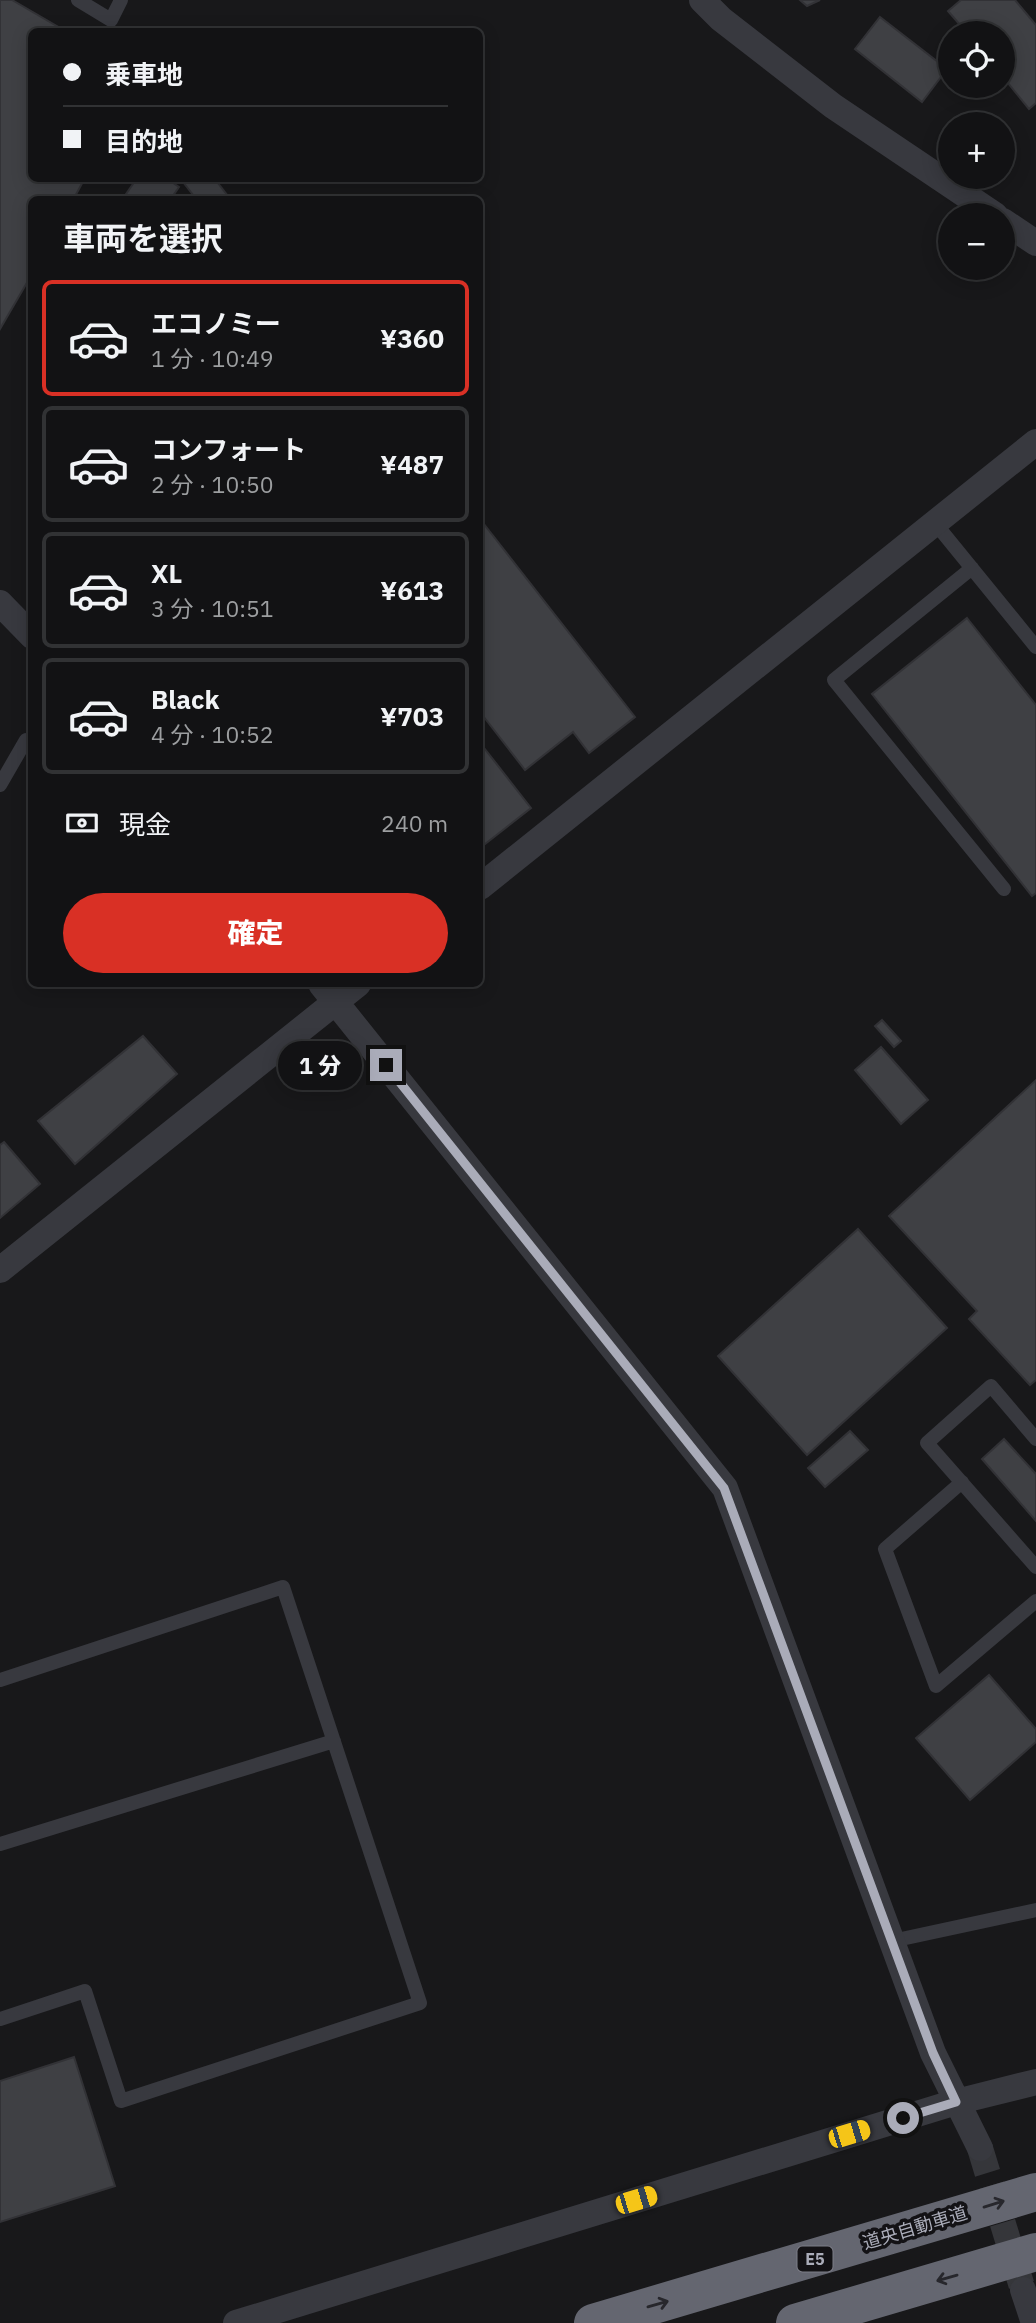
<!DOCTYPE html>
<html lang="ja">
<meta charset="utf-8">
<style>
body{margin:0;font-family:"IBM Plex Sans","Noto Sans JP",sans-serif;background:#1b1b1d;color:#f1f3f6;height:100vh;display:flex;flex-direction:column;font-size:26px;white-space:nowrap}
*{box-sizing:border-box;margin:0}
p{font-size:23px;color:#9c9ea0}
.icon{flex:none;width:38px;height:38px;fill:none;stroke:currentColor;stroke-width:2;stroke-linecap:round;stroke-linejoin:round}
.map{position:relative;flex:1;overflow:hidden}
.side{position:absolute;left:28px;top:196px;width:455px;height:791px;display:flex;flex-direction:column;background:#121214;border-radius:10px;box-shadow:0 4px 18px #0003,0 0 0 2px #313234}
.side>*{flex:none}
.top-card{position:absolute;left:28px;top:28px;width:455px;height:154px;border-radius:10px;box-shadow:0 4px 18px #0003,0 0 0 2px #313234;display:grid;align-content:center;height:154px;padding:0 35px;background:#121214}
.tools{position:absolute;left:938px;top:21px;display:grid;gap:14px}
.tools a{display:grid;place-items:center;width:77px;height:77px;border-radius:50%;background:#121214;box-shadow:0 4px 18px #0003,0 0 0 2px #313234;font-size:35px}
.end{position:absolute;width:32px;height:32px;margin:-16px;border:9px solid #aaacb9;background:#111;box-shadow:0 0 0 4px #111}
.from{border-radius:50%}
.bubble{position:absolute;height:49px;border-radius:24px;background:#121214;box-shadow:0 4px 18px #0003,0 0 0 2px #313234;font-size:23px;font-weight:800;line-height:49px;text-align:center}
.car{position:absolute;width:21px;height:42px;margin:-21px -10px;border-radius:9px;box-shadow:0 0 5px 2px #0007;background:linear-gradient(#f5c518 24%,#345 0 40%,#f5c518 0 76%,#345 0 86%,#f5c518 0)}
.top-card b{display:flex;align-items:center;gap:24px;height:66px;font-size:26px}
.top-card b+b{border-top:2px solid #313234}
.top-card i{width:18px;height:18px;background:#f1f3f6}
ul{padding:0;list-style:none}
li{display:flex;align-items:center;gap:21px;height:116px;margin:0 14px 10px;padding:0 21px;border:4px solid #313234;border-radius:10px}
li div{flex:1}
li b{display:block;font-size:26px}
li em{font-style:normal;font-weight:800}
li.on{border-color:#d93025}
li>.icon{width:63px;height:63px;stroke-width:1.5}
h2{padding:0 35px;font-size:32px;line-height:84px}
.pay{display:flex;align-items:center;gap:18px;height:77px;padding:0 35px;font-size:26px}
.pay p{margin-inline-start:auto}
.action{display:flex;gap:14px;margin-top:auto;padding:14px 35px}
.action a{flex:1;height:80px;border-radius:42px;background:#d93025;color:#fff;font-size:28px;font-weight:800;line-height:80px;text-align:center}
.map>svg:first-child{display:block}
.building{fill:#3f4044;stroke:#323236;stroke-width:2}
.lines{fill:none;stroke-linecap:round;stroke-linejoin:round}
.street-tunnel{stroke:#35363a;stroke-width:26;stroke-dasharray:26 13;stroke-linecap:butt}
.lane{stroke:#38393f;stroke-width:14}
.street{stroke:#38393f;stroke-width:26}
.highway{stroke:#646670;stroke-width:38}
.oneway{stroke:#27272c}
.route{stroke:#aaacb9;stroke-width:9}
.labels{text-anchor:middle;stroke-width:7;stroke-linejoin:round;paint-order:stroke}
.shield{fill:#131215;stroke:#7d7e88;stroke-width:2}
.shield-label{font-size:16px;font-weight:bold;fill:#aaacb9}
.street-label{font-size:18px;fill:#aaacb9;stroke:#131215}
</style>
<div class="map">
<svg width="1036" height="2323" viewBox="0 0 1036 2323">
<rect width="100%" height="100%" fill="#18181a"/>
<path class="building" d="M0 0H12L67 32H32V178H85L73 200H32V274L0 329Z
M800 0H820L807 6Z
M961 0H1015L1036 25V103L1029 109 1003 77V33H967L948 11Z
M880 17 947 69 922 102 855 49Z
M137 178H166L179 187 170 200H122Z
M188 178H214L231 200H197L183 182Z
M480 519 635 717 589 753 573 732 525 770 480 712Z
M967 618 1036 705V893L1032 896 872 694Z
M481 744 531 808 480 848V745Z
M882 1020 901 1041 894 1047 875 1026Z
M143 1036 177 1074 75 1164 38 1121Z
M881 1047 928 1100 901 1124 855 1070Z
M1036 1080V1380L1030 1385 969 1319 977 1311 889 1216Z
M4 1142 40 1184 0 1218V1145Z
M858 1229 947 1328 807 1455 718 1356Z
M850 1431 868 1450 825 1487 808 1468Z
M1004 1439 1036 1474V1521L982 1459Z
M989 1675 1036 1729V1742L970 1800 916 1738Z
M74 2057 115 2186 0 2222V2081Z"/>
<g class="lines">
<path class="street-tunnel" d="M980 2148 1023 2290"/>
<path class="lane" d="M78 0 111 20 121 0
M935 523 1036 647
M972 568 834 680 1004 889
M0 785 26 740
M1036 1439 991 1386 927 1443 1036 1567
M962 1482 885 1549 936 1686 1036 1601
M0 1680 283 1587 420 2003 121 2101 85 1991 0 2019
M0 1844 334 1741
M892 1941 1036 1910"/>
<path class="street" d="M702 0 721 19 833 106 995 215
M1003 221 1036 243
M0 603 32 636
M480 887 1036 442
M321 984 725 1488 933 2053 980 2148
M0 1270 358 984
M1023 2290 1034 2323
M236 2323 956 2102 1036 2082"/>
<path class="highway" d="M593 2323 1036 2192
M795 2323 1036 2252"/>
</g>
<defs><path id="oneway-shaft" d="M-6 0H5M1.5-3L5.5 0L1.5 3" fill="none" stroke-width="1.6" stroke-linecap="round" stroke-linejoin="round" transform="scale(1.75)"/></defs>
<g class="oneway">
<use href="#oneway-shaft" transform="translate(994 2204) rotate(-17)"/>
<use href="#oneway-shaft" transform="translate(947 2278) rotate(164)"/>
<use href="#oneway-shaft" transform="translate(658 2304) rotate(-16)"/>
</g>
<g class="lines">
<path class="route" d="M386 1065 724 1488 933 2053 956 2102 903 2118"/>
</g>
<g class="labels">
<rect class="shield" x="797.5" y="2246.5" width="35" height="25" rx="5"/>
<g class="shield-label">
<text x="815" y="2265">E5</text>
</g>
<g class="street-label">
<text transform="translate(915 2228) rotate(-17)" y="6">道央自動車道</text>
</g>
</g>
</svg>
<div class="tools">
<a><svg class="icon" aria-label="locate" viewBox="0 0 24 24"><circle cx="12" cy="12" r="6"/><path d="M12 2v4M12 18v4M2 12h4M18 12h4"/></svg></a>
<a>+</a>
<a>−</a>
</div>
<i class="end from" style="left:903px;top:2118px"></i>
<i class="end" style="left:386px;top:1065px"></i>
<div class="bubble" style="left:278px;top:1041px;width:84px">1 分</div>
<i class="car" style="left:849px;top:2134px;rotate:73deg"></i>
<i class="car" style="left:636px;top:2200px;rotate:73deg"></i>
<div class="top-card">
<b><i class="from"></i>乗車地</b>
<b><i></i>目的地</b>
</div>
<section class="side">
<h2>車両を選択</h2>
<ul>
<li class="on"><svg class="icon" aria-label="car" viewBox="0 0 24 24"><path d="M5 17H2v-5l4-1 3-4h7l3 4 3 1v5h-3M9 17h6M6 11h13"/><circle cx="7" cy="17" r="2"/><circle cx="17" cy="17" r="2"/></svg><div><b>エコノミー</b><p>1 分 · 10:49</p></div><em>¥360</em></li>
<li><svg class="icon" aria-label="car" viewBox="0 0 24 24"><path d="M5 17H2v-5l4-1 3-4h7l3 4 3 1v5h-3M9 17h6M6 11h13"/><circle cx="7" cy="17" r="2"/><circle cx="17" cy="17" r="2"/></svg><div><b>コンフォート</b><p>2 分 · 10:50</p></div><em>¥487</em></li>
<li><svg class="icon" aria-label="car" viewBox="0 0 24 24"><path d="M5 17H2v-5l4-1 3-4h7l3 4 3 1v5h-3M9 17h6M6 11h13"/><circle cx="7" cy="17" r="2"/><circle cx="17" cy="17" r="2"/></svg><div><b>XL</b><p>3 分 · 10:51</p></div><em>¥613</em></li>
<li><svg class="icon" aria-label="car" viewBox="0 0 24 24"><path d="M5 17H2v-5l4-1 3-4h7l3 4 3 1v5h-3M9 17h6M6 11h13"/><circle cx="7" cy="17" r="2"/><circle cx="17" cy="17" r="2"/></svg><div><b>Black</b><p>4 分 · 10:52</p></div><em>¥703</em></li>
</ul>
<div class="pay"><svg class="icon" aria-label="cash" viewBox="0 0 24 24"><path d="M3 7h18v10H3z"/><circle cx="12" cy="12" r="2"/></svg>現金<p>240 m</p></div>
<div class="action"><a>確定</a></div>
</section>
</div>
